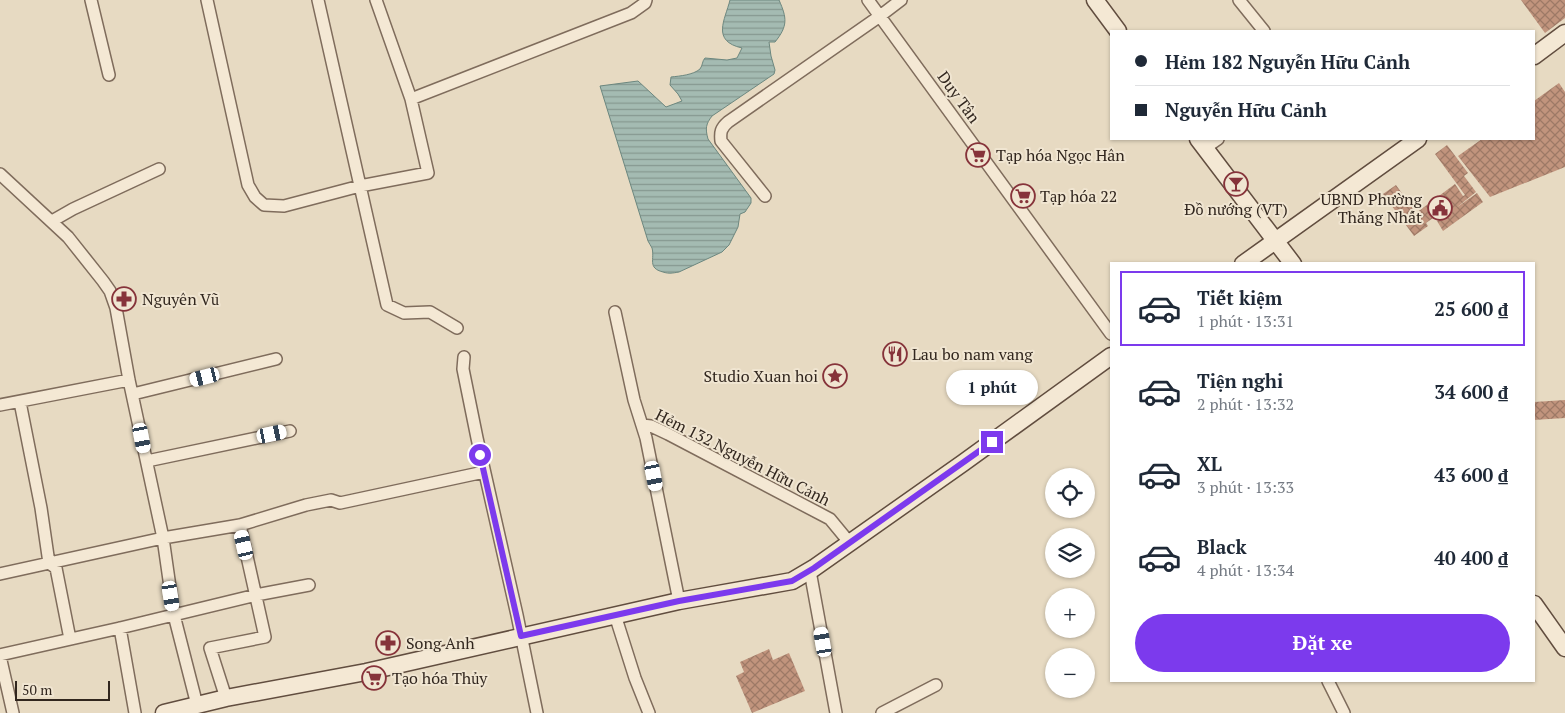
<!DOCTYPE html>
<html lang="vi">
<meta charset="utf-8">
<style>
body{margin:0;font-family:"PT Serif",serif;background:#f6f6f7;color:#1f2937;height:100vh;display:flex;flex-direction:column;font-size:19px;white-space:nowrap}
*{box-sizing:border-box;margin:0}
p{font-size:16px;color:#747a83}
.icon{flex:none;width:28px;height:28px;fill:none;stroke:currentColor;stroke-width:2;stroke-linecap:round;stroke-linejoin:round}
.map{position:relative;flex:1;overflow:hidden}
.details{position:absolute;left:1110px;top:262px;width:425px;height:420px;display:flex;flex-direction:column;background:#fff;border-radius:0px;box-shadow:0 1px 4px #0004}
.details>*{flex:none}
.top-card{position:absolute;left:1110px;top:30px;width:425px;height:110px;border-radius:0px;box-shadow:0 1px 4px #0004;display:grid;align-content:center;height:110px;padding:0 25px;background:#fff}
.fabs{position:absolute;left:1045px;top:468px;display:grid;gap:10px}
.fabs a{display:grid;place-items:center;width:50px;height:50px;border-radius:50%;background:#fff;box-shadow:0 1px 4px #0004;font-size:25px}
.scale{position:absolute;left:15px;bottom:12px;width:95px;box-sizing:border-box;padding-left:5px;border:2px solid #31261e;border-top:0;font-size:14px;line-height:18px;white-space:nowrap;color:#31261e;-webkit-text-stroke:4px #f0e5d1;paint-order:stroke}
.end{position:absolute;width:22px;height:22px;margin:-11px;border:6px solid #7c3aed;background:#fff;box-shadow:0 0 0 2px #fff}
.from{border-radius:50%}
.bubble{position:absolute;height:35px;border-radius:18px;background:#fff;box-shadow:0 1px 4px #0004;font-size:16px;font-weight:700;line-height:35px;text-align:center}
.car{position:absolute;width:15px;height:30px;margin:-15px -8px;border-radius:6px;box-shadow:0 0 4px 1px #0007;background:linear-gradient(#fff 24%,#345 0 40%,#fff 0 76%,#345 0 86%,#fff 0)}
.top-card b{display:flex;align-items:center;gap:18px;height:48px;font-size:19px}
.top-card b+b{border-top:1px solid #e0e1e3}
.top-card i{width:12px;height:12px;background:#1f2937}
ul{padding:9px 0 0;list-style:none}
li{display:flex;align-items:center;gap:15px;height:75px;margin:0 10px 8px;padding:0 15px;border:2px solid transparent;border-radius:0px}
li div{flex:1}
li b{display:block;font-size:19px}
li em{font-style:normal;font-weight:700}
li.selected{border-color:#7c3aed}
li>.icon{width:45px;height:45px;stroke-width:1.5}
.action{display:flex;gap:10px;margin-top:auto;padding:10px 25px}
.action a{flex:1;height:58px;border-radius:30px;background:#7c3aed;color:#fff;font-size:20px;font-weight:700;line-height:58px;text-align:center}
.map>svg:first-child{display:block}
.water{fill:url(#water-rules);stroke:#6c877f}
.building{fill:url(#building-cross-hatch)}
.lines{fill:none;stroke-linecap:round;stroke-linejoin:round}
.street-casing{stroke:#7f6c5c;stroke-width:14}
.secondary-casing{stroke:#614d3f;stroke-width:19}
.street{stroke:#f4e8d4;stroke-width:11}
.secondary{stroke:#f4e8d4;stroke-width:16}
.route{stroke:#7c3aed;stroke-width:6}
.labels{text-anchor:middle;stroke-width:4;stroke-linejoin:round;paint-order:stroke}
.street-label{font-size:16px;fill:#31261e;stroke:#f0e5d1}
.poi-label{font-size:16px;fill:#31261e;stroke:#f0e5d1;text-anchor:start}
</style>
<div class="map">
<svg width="1565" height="713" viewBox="0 0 1565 713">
<defs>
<pattern id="water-rules" width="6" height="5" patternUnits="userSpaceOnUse" patternTransform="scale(1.25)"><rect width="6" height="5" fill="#a4bbb2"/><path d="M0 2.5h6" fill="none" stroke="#869890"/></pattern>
<pattern id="building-cross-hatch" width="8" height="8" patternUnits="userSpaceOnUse" patternTransform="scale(1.25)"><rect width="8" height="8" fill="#c1947d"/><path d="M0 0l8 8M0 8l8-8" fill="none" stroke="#9d7966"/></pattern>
</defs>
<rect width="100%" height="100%" fill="#e7dac2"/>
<path class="water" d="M730 0H779C787 18 788 26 775 42H769L771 56 775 70 774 74 712 116C706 124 705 128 708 139L751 198V203L745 212 740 214 738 227 729 245 722 252 679 272C673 273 669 274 663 272 647 268 655 259 652 248 651 246 649 243 648 241L600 86 638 81 666 107 682 101 678 94 670 85 671 77C680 76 693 75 700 69 703 65 702 61 705 58L727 60 737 58 742 48C711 41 725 20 730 0Z"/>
<path class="building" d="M1521 0H1565V18L1545 33Z
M1559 83 1565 92V167L1490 197 1458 156 1482 139H1534V101Z
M1447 145 1468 173 1464 176 1476 192 1456 208 1477 193 1483 202 1443 231 1437 221 1451 212 1447 208 1426 223 1428 226 1414 236 1383 194 1396 185 1416 213 1455 184 1463 196 1465 195 1435 154Z
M1565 400V418L1534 420V402Z
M769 649 773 660 789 653 805 691 752 713 736 676 744 672 740 662Z"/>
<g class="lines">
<g class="street-casing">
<path id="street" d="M91 0 109 75
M207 0 248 185 255 197 264 205 284 206 360 186 428 173 411 99 376 0
M318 0 387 305 404 313 430 312 457 328
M868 0 1111 334
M1239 0 1264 31
M411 99 631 13 645 3 646 0
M1205 148 1218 139
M0 174 68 237 103 281 110 291 116 308 129 380 163 538 174 615 197 705
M765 196 721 141C720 132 721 128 728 122L880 16 901 0
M52 221 73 209 159 169
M615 312 634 400 646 438 679 601
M464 357 463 369 477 438 517 615 537 713
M133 394 276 359
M20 402 41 508 49 563 56 568 70 639
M0 405 129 380
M642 425 651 426 668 434 830 519 849 542
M147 461 290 431
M810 571 836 713
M0 574 163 538 240 525 306 505 331 500 340 503 484 472
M615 615 635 678 649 713
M120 628 135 713
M0 655 120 628 256 595 309 585
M0 656 13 713
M1328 681 1344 713
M226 698 210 648 265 637 240 525
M882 713 936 685"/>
</g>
<g class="secondary-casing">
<path id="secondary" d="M1095 0 1118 31
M1534 56 1565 33
M1198 139 1293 264
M1243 264 1418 139
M1534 604 1565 648
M164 713 226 698 366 672 679 601 792 581 814 568 963 463 1111 356"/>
</g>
<use href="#street" class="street"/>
<use href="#secondary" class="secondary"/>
</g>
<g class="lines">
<path class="route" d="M480 455 521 636 679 601 792 581 814 568 992 442"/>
</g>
<defs>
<g id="supermarket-ring" transform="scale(1.25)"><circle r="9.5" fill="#f0e5d1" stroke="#86333a" stroke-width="1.5"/><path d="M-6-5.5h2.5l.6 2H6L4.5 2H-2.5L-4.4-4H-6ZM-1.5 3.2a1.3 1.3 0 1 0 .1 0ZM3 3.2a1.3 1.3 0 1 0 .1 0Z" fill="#86333a"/></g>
<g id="bar-ring" transform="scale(1.25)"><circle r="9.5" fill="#f0e5d1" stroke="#86333a" stroke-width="1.5"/><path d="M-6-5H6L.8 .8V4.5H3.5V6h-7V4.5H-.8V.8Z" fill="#86333a"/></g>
<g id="civic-ring" transform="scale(1.25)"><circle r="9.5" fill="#f0e5d1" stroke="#86333a" stroke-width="1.5"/><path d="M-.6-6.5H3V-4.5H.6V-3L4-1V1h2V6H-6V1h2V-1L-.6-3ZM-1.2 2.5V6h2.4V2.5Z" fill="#86333a"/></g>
<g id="pharmacy-ring" transform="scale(1.25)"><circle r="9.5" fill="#f0e5d1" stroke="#86333a" stroke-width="1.5"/><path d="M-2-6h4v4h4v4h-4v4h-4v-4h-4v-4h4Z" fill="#86333a"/></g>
<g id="restaurant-ring" transform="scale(1.25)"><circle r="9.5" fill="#f0e5d1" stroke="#86333a" stroke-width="1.5"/><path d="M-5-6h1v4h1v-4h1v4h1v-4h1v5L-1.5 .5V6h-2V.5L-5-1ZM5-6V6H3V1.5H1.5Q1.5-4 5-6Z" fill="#86333a"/></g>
<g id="sight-ring" transform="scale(1.25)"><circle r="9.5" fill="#f0e5d1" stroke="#86333a" stroke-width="1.5"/><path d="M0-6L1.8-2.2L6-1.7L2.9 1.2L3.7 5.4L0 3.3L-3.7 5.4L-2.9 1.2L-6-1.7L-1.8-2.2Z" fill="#86333a"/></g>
</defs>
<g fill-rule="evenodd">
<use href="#supermarket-ring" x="978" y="155"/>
<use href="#bar-ring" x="1236" y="184"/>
<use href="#supermarket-ring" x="1023" y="196"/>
<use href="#civic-ring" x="1440" y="208"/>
<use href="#pharmacy-ring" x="124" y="299"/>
<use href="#restaurant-ring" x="895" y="354"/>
<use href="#sight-ring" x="835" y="376"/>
<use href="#pharmacy-ring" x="388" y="643"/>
<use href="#supermarket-ring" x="374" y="678"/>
</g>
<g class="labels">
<g class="street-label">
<text transform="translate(959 97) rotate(54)" y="6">Duy Tân</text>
<text transform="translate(743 457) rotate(27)" y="6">Hẻm 132 Nguyễn Hữu Cảnh</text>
</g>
<g class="poi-label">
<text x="996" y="161">Tạp hóa Ngọc Hân</text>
<text x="1040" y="202">Tạp hóa 22</text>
<text x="1422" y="205" text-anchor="end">UBND Phường<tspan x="1422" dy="18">Thắng Nhất</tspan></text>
<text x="1236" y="215" text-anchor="middle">Đồ nướng (VT)</text>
<text x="142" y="305">Nguyên Vũ</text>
<text x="912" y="360">Lau bo nam vang</text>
<text x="818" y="382" text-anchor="end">Studio Xuan hoi</text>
<text x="406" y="649">Song Anh</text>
<text x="392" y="684">Tạo hóa Thủy</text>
</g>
</g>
</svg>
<div class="fabs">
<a><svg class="icon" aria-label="locate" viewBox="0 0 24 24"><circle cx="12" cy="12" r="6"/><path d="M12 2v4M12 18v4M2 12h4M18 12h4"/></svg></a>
<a><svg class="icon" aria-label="layers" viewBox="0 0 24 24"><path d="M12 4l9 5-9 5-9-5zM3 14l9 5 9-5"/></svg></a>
<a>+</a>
<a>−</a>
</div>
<div class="scale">50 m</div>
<i class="end from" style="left:480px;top:455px"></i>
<i class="end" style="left:992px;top:442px"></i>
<div class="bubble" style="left:946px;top:370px;width:92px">1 phút</div>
<i class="car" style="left:205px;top:377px;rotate:256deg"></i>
<i class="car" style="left:272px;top:434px;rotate:78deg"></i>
<i class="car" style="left:142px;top:438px;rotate:169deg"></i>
<i class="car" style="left:654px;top:476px;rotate:169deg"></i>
<i class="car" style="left:244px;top:545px;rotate:347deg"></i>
<i class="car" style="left:171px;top:596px;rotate:171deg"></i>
<i class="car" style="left:823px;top:642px;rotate:350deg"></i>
<div class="top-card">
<b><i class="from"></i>Hẻm 182 Nguyễn Hữu Cảnh</b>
<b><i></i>Nguyễn Hữu Cảnh</b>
</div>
<section class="details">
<ul>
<li class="selected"><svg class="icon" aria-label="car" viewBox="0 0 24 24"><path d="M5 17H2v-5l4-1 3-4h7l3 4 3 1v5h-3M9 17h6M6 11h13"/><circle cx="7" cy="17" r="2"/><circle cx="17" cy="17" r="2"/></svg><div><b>Tiết kiệm</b><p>1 phút · 13:31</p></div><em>25 600 ₫</em></li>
<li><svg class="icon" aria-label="car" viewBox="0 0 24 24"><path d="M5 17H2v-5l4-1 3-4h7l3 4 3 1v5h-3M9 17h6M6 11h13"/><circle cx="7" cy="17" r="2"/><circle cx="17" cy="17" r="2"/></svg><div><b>Tiện nghi</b><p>2 phút · 13:32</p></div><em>34 600 ₫</em></li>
<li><svg class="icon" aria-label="car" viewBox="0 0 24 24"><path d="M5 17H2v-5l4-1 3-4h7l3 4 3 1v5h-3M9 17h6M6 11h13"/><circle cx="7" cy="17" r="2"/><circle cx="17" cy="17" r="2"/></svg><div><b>XL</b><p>3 phút · 13:33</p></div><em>43 600 ₫</em></li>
<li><svg class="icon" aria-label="car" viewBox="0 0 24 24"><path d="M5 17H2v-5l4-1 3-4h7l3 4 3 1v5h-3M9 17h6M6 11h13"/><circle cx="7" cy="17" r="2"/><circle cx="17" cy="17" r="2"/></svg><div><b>Black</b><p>4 phút · 13:34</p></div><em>40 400 ₫</em></li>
</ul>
<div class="action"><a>Đặt xe</a></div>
</section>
</div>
